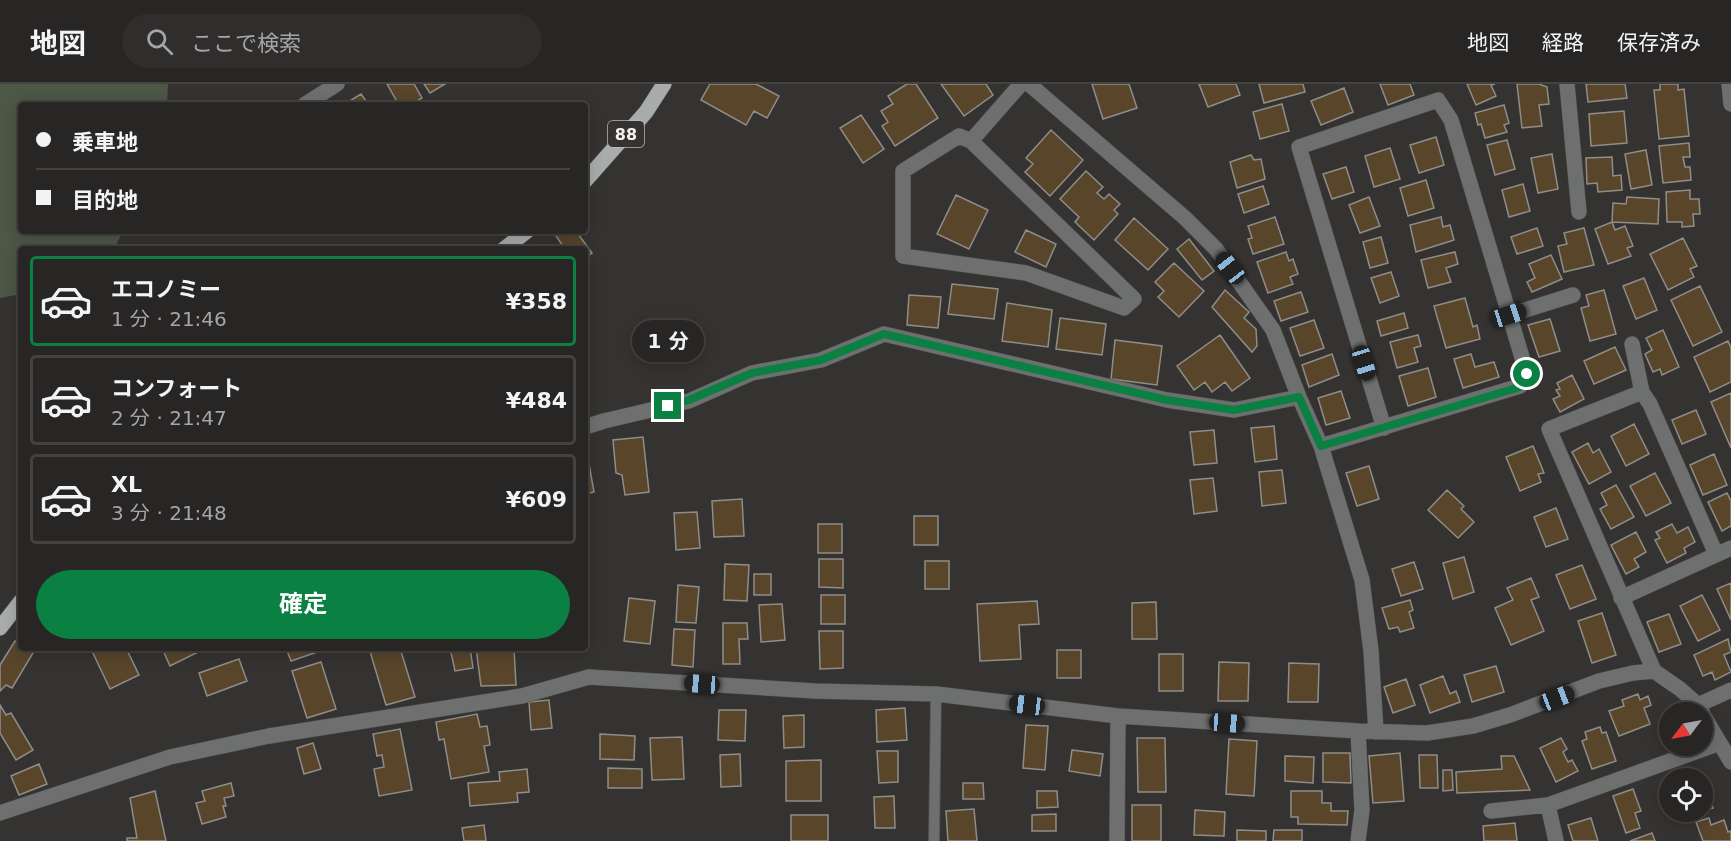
<!DOCTYPE html>
<html lang="ja">
<meta charset="utf-8">
<style>
body{margin:0;font-family:"DejaVu Sans","Noto Sans JP",sans-serif;background:#302e2d;color:#f1f3f6;height:100vh;display:flex;flex-direction:column;font-size:22px;white-space:nowrap}
*{box-sizing:border-box;margin:0}
p{font-size:20px;color:#a5a5a7}
.icon{flex:none;width:33px;height:33px;fill:none;stroke:currentColor;stroke-width:2;stroke-linecap:round;stroke-linejoin:round}
.map{position:relative;flex:1;overflow:hidden}
.side{position:absolute;left:18px;top:162px;width:570px;height:405px;display:flex;flex-direction:column;background:#282625;border-radius:6px;box-shadow:0 3px 15px #0003,0 0 0 2px #444342}
.side>*{flex:none}
.top-card{position:absolute;left:18px;top:18px;width:570px;height:132px;border-radius:6px;box-shadow:0 3px 15px #0003,0 0 0 2px #444342;display:grid;align-content:center;height:132px;padding:0 18px;background:#282625}
.needle{width:39px;rotate:238deg}
.tools{position:absolute;left:1659px;top:618px;display:grid;gap:12px}
.tools a{display:grid;place-items:center;width:54px;height:54px;border-radius:50%;background:#282625;box-shadow:0 3px 15px #0003,0 0 0 2px #444342;font-size:30px}
.end{position:absolute;width:27px;height:27px;margin:-14px;border:8px solid #0b8043;background:#fff;box-shadow:0 0 0 3px #fff}
.from{border-radius:50%}
.bubble{position:absolute;height:42px;border-radius:21px;background:#282625;box-shadow:0 3px 15px #0003,0 0 0 2px #444342;font-size:20px;font-weight:700;line-height:42px;text-align:center}
.car{position:absolute;width:18px;height:36px;margin:-18px -9px;border-radius:8px;box-shadow:0 0 4px 2px #0007;background:linear-gradient(#222 24%,#8ab4d8 0 40%,#222 0 76%,#8ab4d8 0 86%,#222 0)}
.top-card b{display:flex;align-items:center;gap:21px;height:57px;font-size:22px}
.top-card b+b{border-top:2px solid #444342}
.top-card i{width:15px;height:15px;background:#f1f3f6}
ul{padding:10px 0 0;list-style:none}
li{display:flex;align-items:center;gap:18px;height:90px;margin:0 12px 9px;padding:0 6px;border:3px solid #444342;border-radius:6px}
li div{flex:1}
li b{display:block;font-size:22px}
li em{font-style:normal;font-weight:700}
li.active{border-color:#0b8043}
li>.icon{width:54px;height:54px;stroke-width:1.5}
.primary-button{display:flex;gap:12px;margin-top:auto;padding:12px 18px}
.primary-button a{flex:1;height:69px;border-radius:36px;background:#0b8043;color:#fff;font-size:24px;font-weight:700;line-height:69px;text-align:center}
header{display:flex;align-items:center;gap:36px;box-sizing:border-box;height:84px;padding:0 30px;background:#282625;border-bottom:2px solid #444342}
header strong{font-size:28px}
nav{display:flex;gap:33px;margin-inline-start:auto;font-size:21px}
.search{width:420px;height:54px;background:#302e2d;display:flex;align-items:center;gap:15px;box-sizing:border-box;padding:0 21px;border-radius:33px;color:#a5a5a7;font-size:22px}
.map>svg:first-child{display:block}
.green{fill:#4d5746}
.building{fill:#58452a;stroke:#8f8d8a;stroke-width:1.5}
.lines{fill:none;stroke-linecap:round;stroke-linejoin:round}
.service-casing{stroke:#535250;stroke-width:12}
.minor-casing{stroke:#535250;stroke-width:16}
.primary-casing{stroke:#535250;stroke-width:16}
.service{stroke:#6e7070;stroke-width:10}
.minor{stroke:#6e7070;stroke-width:15}
.primary{stroke:#a8acab;stroke-width:15}
.route{stroke:#0b8043;stroke-width:8}
.labels{text-anchor:middle;stroke-width:6;stroke-linejoin:round;paint-order:stroke}
.shield{fill:#353331;stroke:#bab9b7;stroke-width:1.5}
.shield-label{font-size:16px;font-weight:bold;fill:#f3f2f0}
</style>
<header>
<strong>地図</strong>
<div class="search"><svg class="icon" aria-label="search" viewBox="0 0 24 24"><circle cx="10" cy="10" r="6"/><path d="M15 15l6 6"/></svg>ここで検索</div>
<nav><a>地図</a><a>経路</a><a>保存済み</a></nav>
</header>
<div class="map">
<svg width="1731" height="757" viewBox="0 0 1731 757">
<rect width="100%" height="100%" fill="#353331"/>
<path class="green" d="M0 0H168L167 21H21V147H123L115 163 112 165H21V210L0 214Z"/>
<path class="building" d="M387 0H414L422 14 410 21H399Z
M424 0H445L430 9Z
M710 0H756L779 12 767 34 754 27 746 41 701 16Z
M907 0H916L938 34 895 62 882 42 888 38 881 27 893 20 888 12Z
M941 0H986L993 11 964 32Z
M1092 0H1129L1137 24 1103 35Z
M1199 0H1236L1240 11 1208 23Z
M1259 0H1303L1305 8 1264 19Z
M1380 0H1410L1414 11 1388 21Z
M1467 0H1495L1491 1 1496 12 1476 21Z
M1517 0H1539L1547 3 1549 20 1539 21 1542 42 1522 44Z
M1586 0H1625L1627 14 1588 18Z
M1660 0H1678V6L1684 5 1689 52 1659 55 1654 6H1660Z
M1344 4 1353 28 1321 41 1311 17Z
M361 10 369 21H343Z
M1282 20 1289 47 1260 55 1253 28Z
M1504 21 1509 39 1504 41 1507 48 1485 54 1481 40 1478 41 1475 29Z
M1624 27 1627 59 1591 62 1589 30Z
M861 31 884 65 863 79 840 44Z
M1051 46 1083 76 1050 112 1025 88 1033 80 1026 74Z
M1436 53 1444 81 1419 89 1410 61Z
M1507 56 1515 85 1495 91 1487 61Z
M1689 59 1690 73H1683L1685 83H1690L1691 96 1663 99 1659 62Z
M1390 64 1400 95 1374 103 1365 72Z
M1646 66 1652 101 1631 105 1625 70Z
M1552 70 1558 105 1538 109 1531 74Z
M1251 71 1254 76 1261 75 1265 95 1237 104 1230 78Z
M1612 73 1613 92 1621 91 1622 106 1598 108 1597 99 1587 100 1586 74Z
M1346 83 1354 108 1332 115 1323 90Z
M1086 87 1103 103 1097 109 1104 115 1109 110 1120 120 1114 126 1118 130 1094 156 1075 138 1079 133 1060 115Z
M1426 96 1434 124 1408 132 1400 104Z
M1523 100 1530 127 1509 133 1502 106Z
M1263 102 1269 120 1244 129 1238 110Z
M1690 106V115H1699L1700 130H1693L1694 142 1682 143V138H1667L1666 108Z
M956 111 988 126 969 165 937 150Z
M1369 113 1380 142 1360 149 1349 121Z
M1627 113 1659 115 1658 140 1612 138 1613 119 1626 120Z
M1275 133 1284 160 1253 170 1248 155 1252 154 1248 142Z
M1441 133 1443 143 1450 141 1454 156 1416 168 1410 141Z
M1134 134 1168 165 1148 186 1115 156Z
M1612 138 1615 146 1625 142 1633 162 1627 164 1631 172 1608 180 1595 145Z
M1537 144 1543 162 1517 170 1511 153Z
M1584 144 1594 181 1564 188 1558 162 1567 160 1564 149Z
M1026 146 1056 160 1046 183 1015 168Z
M564 147H576L592 169 585 174V165H565L556 152Z
M1381 153 1388 179 1370 184 1363 158Z
M1683 154 1697 182 1690 185 1694 193 1668 206 1650 170Z
M1189 155 1214 187 1202 196 1177 165Z
M1286 168 1289 177 1293 175 1298 190 1290 193 1293 200 1268 209 1257 178Z
M1455 168 1458 180 1446 184 1451 198 1428 204 1421 176Z
M1551 171 1562 195 1532 208 1527 198 1535 194 1529 180Z
M1174 179 1204 207 1179 233 1158 213 1164 207 1155 198Z
M1391 188 1399 212 1380 219 1371 194Z
M1644 194 1657 226 1636 235 1623 202Z
M952 200 998 205 994 235 948 230Z
M1700 202 1722 248 1693 262 1671 216Z
M1225 206 1249 228 1244 234 1256 245 1257 262 1252 268 1212 223Z
M1604 206 1616 250 1590 257 1581 224 1589 222 1586 211Z
M1301 208 1308 228 1281 237 1274 217Z
M909 211 941 213 938 244 907 241Z
M1465 214 1473 243 1477 241 1480 255 1446 264 1434 222Z
M1007 219 1052 226 1048 263 1002 257Z
M1404 229 1408 244 1381 252 1377 237Z
M1060 234 1106 240 1102 271 1056 265Z
M1550 235 1560 267 1539 273 1528 241Z
M1314 236 1324 264 1300 272 1290 244Z
M1663 246 1679 283 1662 291 1660 285 1653 288 1645 270 1652 266 1646 254Z
M1220 251 1250 294 1232 307 1225 298 1212 308 1205 298 1194 306 1177 282Z
M1418 251 1421 262 1414 264 1418 278 1397 284 1390 258Z
M1115 256 1162 262 1157 301 1111 295Z
M1728 257 1731 264V298L1710 308 1694 273Z
M1615 263 1626 286 1594 300 1584 277Z
M1332 270 1339 291 1309 303 1302 281Z
M1471 270 1475 283 1494 278 1499 293 1463 304 1454 275Z
M1428 284 1436 313 1408 322 1399 292Z
M1572 291 1584 315 1560 328 1553 315 1560 312 1556 306 1560 305 1557 299Z
M1341 307 1350 334 1326 341 1318 314Z
M1731 309V364L1711 318Z
M1696 326 1706 350 1682 360 1672 336Z
M1634 340 1649 370 1626 382 1611 352Z
M1274 342 1277 375 1255 378 1251 344Z
M1214 346 1217 379 1194 381 1190 348Z
M643 353 649 408 625 411 622 391 616 389 613 356Z
M1588 359 1593 369 1599 365 1611 388 1589 400 1572 368Z
M1533 362 1544 389 1538 390 1541 398 1520 407 1506 373Z
M587 369 594 408 585 410V370Z
M1714 370 1727 401 1703 411 1690 381Z
M1369 382 1379 415 1357 422 1346 389Z
M1282 386 1286 419 1262 422 1259 388Z
M1655 389 1671 419 1646 432 1630 402Z
M1213 394 1217 427 1194 430 1190 396Z
M1616 401 1634 433 1611 445 1600 425 1607 421 1601 409Z
M1447 406 1464 422 1461 425 1474 438 1458 454 1428 426Z
M1727 409 1731 417V442L1722 447 1708 418Z
M742 415 744 452 714 453 712 417Z
M1556 424 1568 455 1546 463 1534 433Z
M697 428 700 464 676 466 674 429Z
M914 432H938V461H914Z
M818 440H842V469H818Z
M1672 440 1677 449 1688 443 1695 458 1684 464 1686 469 1667 479 1655 456 1660 454 1656 448Z
M1636 448 1646 468 1634 475 1639 483 1626 490 1611 461Z
M1464 473 1474 508 1453 515 1443 479Z
M819 475H843V504L819 503Z
M925 477H949V505H925Z
M1414 478 1423 505 1401 512 1392 485Z
M725 480 749 481 747 517 724 516Z
M1582 481 1596 515 1570 525 1556 491Z
M754 490H771V511H754Z
M1531 494 1539 513 1531 516 1544 547 1511 561 1495 524 1513 516 1507 504Z
M1731 499V536L1717 505Z
M678 501 699 503 696 539 676 538Z
M821 511H845V540H821Z
M1702 511 1720 546 1698 557 1680 522Z
M629 514 655 517 650 560 624 557Z
M1410 516 1413 526 1409 528 1414 544 1400 548 1398 543 1389 545 1382 524Z
M1037 517 1039 540 1019 541 1021 575 980 577 977 520Z
M1156 518 1157 555H1132V519Z
M782 520 785 556 761 558 759 521Z
M1602 529 1616 571 1592 579 1578 537Z
M1669 530 1681 560 1659 568 1647 538Z
M723 539H747L748 555H739L740 580H723Z
M674 545 695 546 693 583 672 581Z
M819 547H843V584L820 585Z
M1728 555 1731 568 1724 571 1731 588 1715 596 1712 588 1703 592 1694 571Z
M15 557 21 561V564H25L33 569 12 604 6 601 0 607V581Z
M94 564H126L139 591 110 605 91 565Z
M162 564H197L198 568 170 582Z
M286 564H329L291 577Z
M369 564H400L415 613 386 621Z
M450 564H470L473 584 455 587Z
M476 564H514L516 601 481 602Z
M1057 566H1081V594H1057Z
M1159 570H1183V607H1159Z
M239 575 247 597 207 612 199 589Z
M321 578 336 625 307 634 292 587Z
M1219 578 1249 579 1248 617H1218Z
M1289 579 1319 580 1318 618H1288Z
M1496 582 1504 608 1472 618 1464 591Z
M1443 592 1450 610 1456 607 1460 618 1430 629 1420 601Z
M1406 595 1415 621 1393 629 1384 603Z
M1638 610 1640 616 1648 612 1651 621 1644 624 1650 640 1619 652 1609 627 1624 622 1622 616Z
M549 616 552 644 531 646 529 618Z
M0 621 6 631 11 629 33 666 16 676 0 649Z
M905 624 907 656 877 658 876 626Z
M719 626H746L745 657 718 656Z
M477 630 480 643 487 642 490 661 484 662 489 688 451 695 444 655 439 656 436 638Z
M804 631V663L784 664 783 632Z
M1026 641 1048 642 1045 686 1023 684Z
M1600 643 1602 649 1606 648 1616 677 1592 685 1582 657 1587 655 1585 648Z
M400 645 412 706 379 712 374 685 384 683 382 671 377 672 373 650Z
M600 650 635 652 634 676 600 675Z
M682 653 684 695 652 696 650 654Z
M1137 654H1165L1166 708H1138Z
M1561 654 1567 665 1563 668 1568 678 1572 676 1578 687 1556 698 1540 664Z
M1229 655 1257 657 1254 712 1226 710Z
M313 659 321 685 304 690 297 664Z
M1072 666 1103 670 1100 692 1069 687Z
M877 667H898V698L879 699Z
M1323 669H1350L1351 699 1323 698Z
M1400 669 1404 717 1373 719 1369 672Z
M740 670 741 702 721 703 720 671Z
M1419 671H1437L1438 704H1420Z
M1285 672 1314 673 1313 699 1285 697Z
M1501 672H1514L1530 706 1457 709 1456 688 1502 685Z
M821 676V717H786V677Z
M39 680 47 700 19 711 11 692Z
M608 684 642 685V704H608Z
M527 685 529 708 517 709 518 718 470 722 468 699 500 697 499 688Z
M1443 686H1452L1453 706 1443 707Z
M1705 697 1713 724 1702 727V698Z
M231 699 234 712 224 714 226 722H223L226 733 202 740 196 719 205 717 202 707Z
M963 699H983L984 715H963Z
M1633 705 1641 727 1635 729 1640 744 1626 749 1613 712Z
M155 707 166 757H127V754H137L130 714Z
M1037 707H1057L1058 723 1037 724Z
M1291 707H1322V719H1331V727H1348L1347 741 1298 740V733H1291Z
M894 712 895 744H875L874 713Z
M1132 721H1161V757H1132Z
M974 725 977 757H948L946 727Z
M1195 726 1225 728 1224 752 1194 751Z
M1056 730V747H1032V731Z
M791 731H828V757H791Z
M1591 734 1598 757H1573L1568 741Z
M1709 734 1711 741 1724 736 1728 748 1731 747V757H1703L1696 738Z
M1515 739 1517 757H1484L1483 742Z
M484 741 486 757H464L462 744Z
M1237 746 1266 747V757H1237Z
M1274 746H1302V757H1273Z
M1652 749 1655 757H1630Z"/>
<g class="lines">
<g class="service-casing">
<path id="service" d="M934 757 936 610"/>
</g>
<g class="minor-casing">
<path id="minor" d="M1029 0 1185 134 1216 165 1273 246 1299 313 1321 362 1362 496 1371 567 1376 648
M1567 0 1579 128
M1729 0 1731 20
M304 21 337 0
M959 52 971 57 1134 215 1124 224 1026 189 903 172V87Z
M971 57 1021 0
M1509 231 1573 211
M1632 260 1642 308
M585 343 604 337 689 317 752 289 821 276 884 250 1167 316 1234 326 1299 313
M1321 362 1520 302 1527 290 1451 36 1438 16 1299 63 1384 344
M1621 514 1731 464
M1654 587 1549 345 1642 308 1650 320 1716 470
M1698 621 1731 606
M1702 629 1731 678
M1548 721 1556 757
M1491 727 1548 721 1720 659
M0 729 170 673 269 652 522 612 589 593 815 607 936 610 1118 632 1358 647 1427 649 1473 642 1510 631 1599 597 1633 589 1654 587 1680 605 1698 621 1702 628
M1117 757 1118 632
M1358 757 1362 726 1358 647"/>
</g>
<g class="primary-casing">
<path id="primary" d="M585 97 646 28 664 0
M504 165 527 147
M0 544 21 517"/>
</g>
<use href="#service" class="service"/>
<use href="#minor" class="minor"/>
<use href="#primary" class="primary"/>
</g>
<g class="lines">
<path class="route" d="M668 322 689 316 752 289 821 276 884 250 1167 316 1234 326 1299 313 1321 362 1520 303 1527 290"/>
</g>
<g class="labels">
<rect class="shield" x="608" y="37" width="36" height="26" rx="4.5"/>
<g class="shield-label">
<text x="626" y="56">88</text>
</g>
</g>
</svg>
<div class="tools">
<a><svg class="needle" viewBox="-14 -14 28 28"><path d="M0-13l5 13h-10z" fill="#e53935"/><path d="M0 13l5-13h-10z" fill="#a5a5a7"/></svg></a>
<a><svg class="icon" aria-label="locate" viewBox="0 0 24 24"><circle cx="12" cy="12" r="6"/><path d="M12 2v4M12 18v4M2 12h4M18 12h4"/></svg></a>
</div>
<i class="end from" style="left:1527px;top:290px"></i>
<i class="end" style="left:668px;top:322px"></i>
<div class="bubble" style="left:632px;top:236px;width:72px">1 分</div>
<i class="car" style="left:1230px;top:184px;rotate:322deg"></i>
<i class="car" style="left:1509px;top:231px;rotate:72deg"></i>
<i class="car" style="left:1364px;top:279px;rotate:163deg"></i>
<i class="car" style="left:702px;top:600px;rotate:274deg"></i>
<i class="car" style="left:1557px;top:614px;rotate:69deg"></i>
<i class="car" style="left:1027px;top:621px;rotate:277deg"></i>
<i class="car" style="left:1227px;top:639px;rotate:94deg"></i>
<div class="top-card">
<b><i class="from"></i>乗車地</b>
<b><i></i>目的地</b>
</div>
<section class="side">
<ul>
<li class="active"><svg class="icon" aria-label="car" viewBox="0 0 24 24"><path d="M5 17H2v-5l4-1 3-4h7l3 4 3 1v5h-3M9 17h6M6 11h13"/><circle cx="7" cy="17" r="2"/><circle cx="17" cy="17" r="2"/></svg><div><b>エコノミー</b><p>1 分 · 21:46</p></div><em>¥358</em></li>
<li><svg class="icon" aria-label="car" viewBox="0 0 24 24"><path d="M5 17H2v-5l4-1 3-4h7l3 4 3 1v5h-3M9 17h6M6 11h13"/><circle cx="7" cy="17" r="2"/><circle cx="17" cy="17" r="2"/></svg><div><b>コンフォート</b><p>2 分 · 21:47</p></div><em>¥484</em></li>
<li><svg class="icon" aria-label="car" viewBox="0 0 24 24"><path d="M5 17H2v-5l4-1 3-4h7l3 4 3 1v5h-3M9 17h6M6 11h13"/><circle cx="7" cy="17" r="2"/><circle cx="17" cy="17" r="2"/></svg><div><b>XL</b><p>3 分 · 21:48</p></div><em>¥609</em></li>
</ul>
<div class="primary-button"><a>確定</a></div>
</section>
</div>
